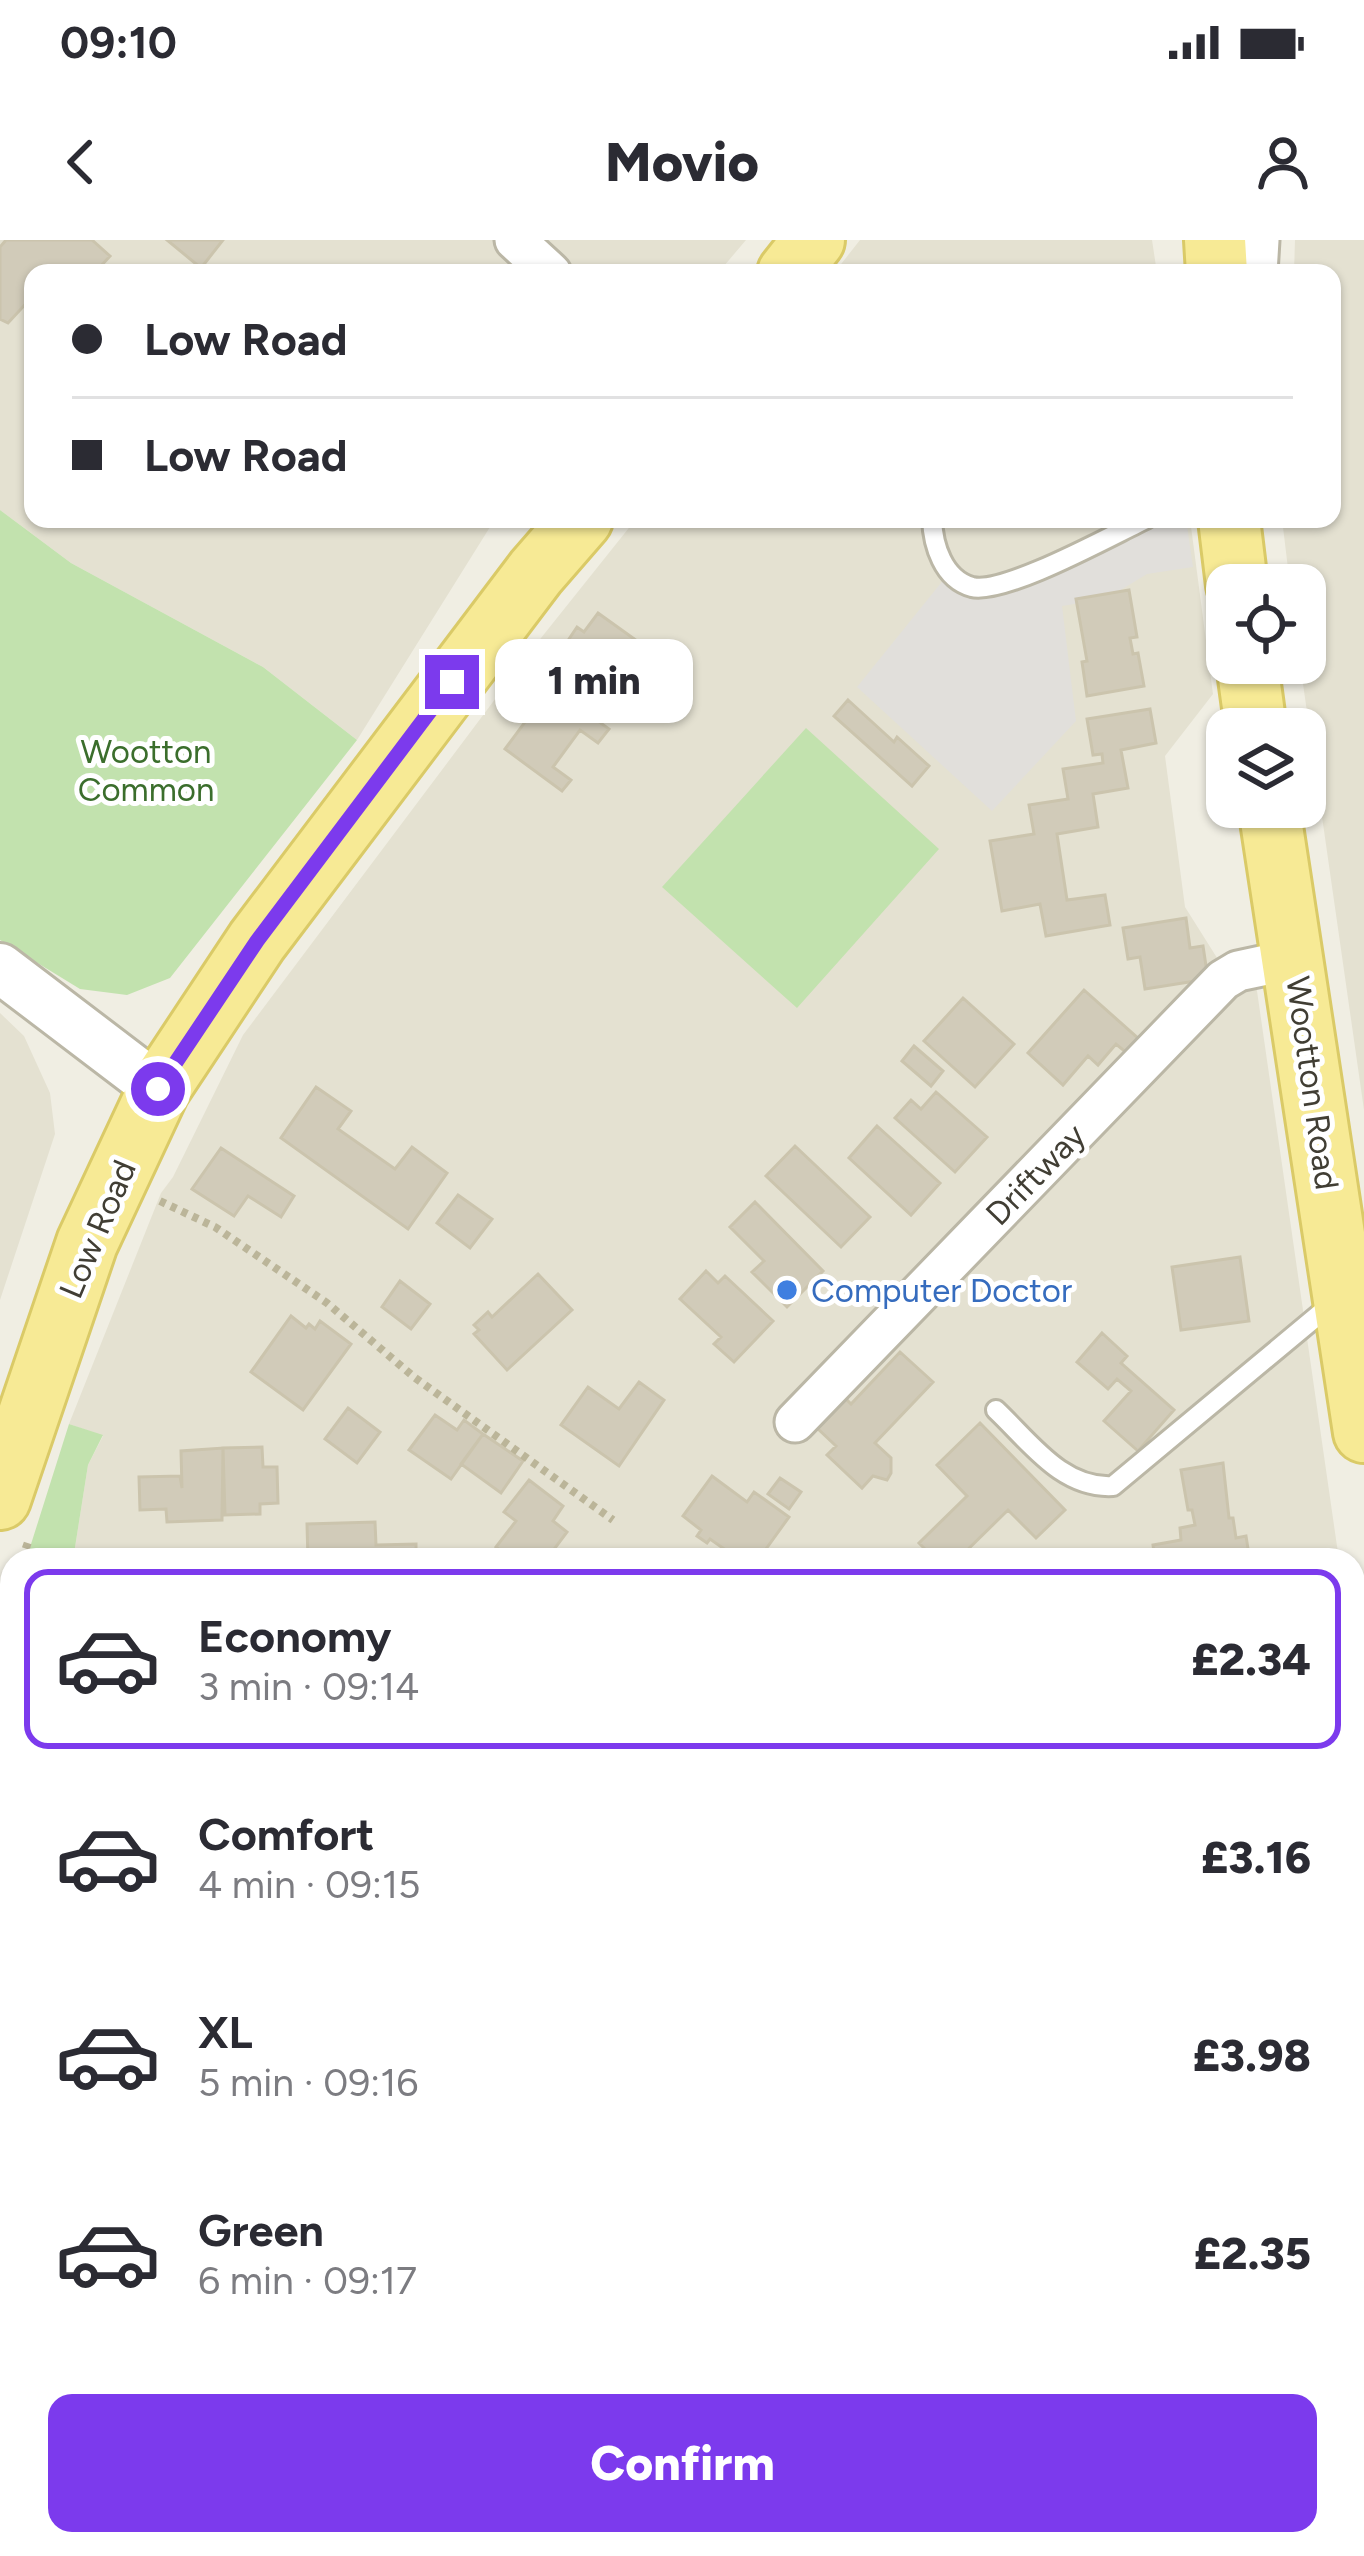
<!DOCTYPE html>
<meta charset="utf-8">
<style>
body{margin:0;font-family:Figtree,sans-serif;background:#f7f7f7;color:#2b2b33;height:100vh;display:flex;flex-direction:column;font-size:45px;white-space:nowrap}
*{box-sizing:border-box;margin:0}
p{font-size:39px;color:#7c7c81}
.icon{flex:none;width:66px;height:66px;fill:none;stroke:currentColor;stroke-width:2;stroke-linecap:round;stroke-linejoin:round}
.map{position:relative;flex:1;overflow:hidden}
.drawer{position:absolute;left:0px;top:1308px;width:1365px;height:1008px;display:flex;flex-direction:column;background:#fff;border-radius:36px 36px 0 0;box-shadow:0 3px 9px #0004}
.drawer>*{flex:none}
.hud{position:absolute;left:24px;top:24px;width:1317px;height:264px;border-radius:24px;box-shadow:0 3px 9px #0004;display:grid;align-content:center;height:264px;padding:0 48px;background:#fff}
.tools{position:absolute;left:1206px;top:324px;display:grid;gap:24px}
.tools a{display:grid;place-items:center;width:120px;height:120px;border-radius:24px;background:#fff;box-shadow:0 3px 9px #0004;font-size:60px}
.end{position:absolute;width:54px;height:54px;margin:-27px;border:15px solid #7c3aed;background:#fff;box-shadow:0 0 0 6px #fff}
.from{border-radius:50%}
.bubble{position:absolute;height:84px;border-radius:24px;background:#fff;box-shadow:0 3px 9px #0004;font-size:39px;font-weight:800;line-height:84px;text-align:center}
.hud b{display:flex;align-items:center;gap:42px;height:114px;font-size:45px}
.hud b+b{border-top:3px solid #e1e1e2}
.hud i{width:30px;height:30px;background:#2b2b33}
ul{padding:21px 0 0;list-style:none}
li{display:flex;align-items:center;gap:36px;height:180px;margin:0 24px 18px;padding:0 24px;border:6px solid transparent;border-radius:24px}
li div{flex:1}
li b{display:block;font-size:45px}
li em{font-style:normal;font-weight:800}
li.on{border-color:#7c3aed}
li>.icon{width:108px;height:108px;stroke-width:1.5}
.cta{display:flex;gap:24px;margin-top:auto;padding:24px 48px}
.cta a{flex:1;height:138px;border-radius:24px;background:#7c3aed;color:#fff;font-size:48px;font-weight:800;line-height:138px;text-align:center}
.status{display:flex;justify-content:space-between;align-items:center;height:84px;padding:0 60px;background:#fff;direction:ltr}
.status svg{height:33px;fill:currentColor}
header{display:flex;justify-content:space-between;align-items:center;height:156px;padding:0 48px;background:#fff;font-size:54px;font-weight:800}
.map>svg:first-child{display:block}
.residential{fill:#e4e1d1}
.green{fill:#c2e2ae}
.parking{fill:#e1dfdb}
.building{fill:#d1cbb9;stroke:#cbc4ad;stroke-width:3}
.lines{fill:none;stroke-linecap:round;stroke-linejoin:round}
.service-casing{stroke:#bbb7a6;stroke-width:24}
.minor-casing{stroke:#bbb7a6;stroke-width:45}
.tertiary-casing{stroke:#bbb7a6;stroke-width:54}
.primary-casing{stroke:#daca67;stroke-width:66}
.path{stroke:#bbb599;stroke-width:8;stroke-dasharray:6 6;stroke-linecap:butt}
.service{stroke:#fff;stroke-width:18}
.minor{stroke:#fff;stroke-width:39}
.tertiary{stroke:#fff;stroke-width:48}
.primary{stroke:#f7ea95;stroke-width:60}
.route{stroke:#7c3aed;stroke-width:15}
.shop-dot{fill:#3f7fe0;stroke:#fff;stroke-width:4.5}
.labels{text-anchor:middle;stroke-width:10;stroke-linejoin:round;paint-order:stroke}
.park-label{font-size:33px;fill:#3b6e2c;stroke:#fff}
.street-label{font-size:33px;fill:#413e34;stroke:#fff}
.shop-label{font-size:33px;fill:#366cbe;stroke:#fff;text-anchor:start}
</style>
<div class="status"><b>09:10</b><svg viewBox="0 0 49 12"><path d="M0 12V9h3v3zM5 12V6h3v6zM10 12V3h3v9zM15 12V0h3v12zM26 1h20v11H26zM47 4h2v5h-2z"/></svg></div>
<header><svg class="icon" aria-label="back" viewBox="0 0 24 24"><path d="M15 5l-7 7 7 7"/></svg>Movio<svg class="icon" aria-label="person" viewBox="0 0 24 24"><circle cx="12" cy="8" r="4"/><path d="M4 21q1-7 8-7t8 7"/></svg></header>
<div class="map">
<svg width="1364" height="2316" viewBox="0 0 1364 2316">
<rect width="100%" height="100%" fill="#f0eee3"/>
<path class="residential" d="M0 0H746L718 33H33V279H495L357 500 263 427 71 323 0 270Z
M860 0H1152L1157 33H834Z
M1295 0H1364V870L1300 423H1305V345H1290L1282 279H1332V33H1294Z
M636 279H1190L1213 454 1165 516 1185 667 1219 721 1256 744 1339 1320H73L88 1225 103 1196 69 1184 161 953 173 937 243 795 541 398Z
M0 773 24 796 50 853 55 894 0 1060Z
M1353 1416 1364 1491V2316H295L299 2304H1353Z
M0 1781H12V2304H244L239 2316H0Z"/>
<path class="green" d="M0 270 71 323 263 427 357 500 170 738 127 755 80 749 0 700Z
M806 488 939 609 797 768 662 647Z
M69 1184 103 1195 88 1225 73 1320H26Z
M12 1364V1684L0 1680V1402Z"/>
<path class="parking" d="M1146 279H1186L1193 327 1147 334 1106 359 1062 366 1076 481 992 571 857 447 949 333 1002 346Z"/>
<path class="building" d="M6 0H92L110 16 99 28 105 33H33V56L8 83 0 79V7Z
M167 0H223L201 28Z
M1129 350 1137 397 1130 398 1133 414 1138 413 1144 446 1087 456 1082 422 1087 421 1076 359Z
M598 373 654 413 626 453 568 411 572 405 567 402 577 387 584 392Z
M551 447 609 489 598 503 580 490 553 527 571 540 562 551 505 509Z
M848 460 894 502 897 497 929 526 912 546 834 476Z
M1150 469 1156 503 1121 510 1128 548 1093 554 1098 587 1057 594 1067 660 1105 655 1110 685 1046 696 1040 664 1002 671 990 601 1034 594 1029 565 1068 559 1063 529 1103 523 1102 514 1093 515 1087 479Z
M1186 678 1190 708 1203 706 1208 739 1145 749 1140 717 1128 719 1123 688Z
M1084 750 1140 800 1128 814 1116 804 1098 825 1088 816 1063 845 1028 813Z
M963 758 1014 804 975 847 924 801Z
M914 806 943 831 931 846 902 821Z
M316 847 351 871 338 889 395 929 412 907 447 933 408 989 281 898Z
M936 852 987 897 955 932 895 878 911 860 921 869Z
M877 886 940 943 911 975 849 918Z
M795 906 870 977 841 1007 766 936Z
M221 908 294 956 281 977 248 956 234 976 192 949Z
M458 955 492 979 470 1008 437 983Z
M755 962 823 1031 787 1067 752 1032 764 1021 730 987Z
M1240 1017 1249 1081 1181 1090 1172 1027Z
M706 1031 718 1043 725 1036 773 1081 734 1122 714 1104 721 1097 680 1059Z
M538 1034 572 1070 507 1130 474 1094 479 1090 474 1085 488 1072 492 1077Z
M400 1041 430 1064 411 1089 382 1067Z
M291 1076 306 1088 309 1084 315 1089 320 1081 351 1104 303 1170 251 1132Z
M1102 1093 1127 1116 1121 1123 1174 1170 1138 1211 1104 1181 1131 1151 1117 1139 1108 1149 1077 1122Z
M900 1112 933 1142 875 1203 891 1218V1233L887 1240 873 1236 862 1248 827 1215 836 1206 817 1188 845 1158 851 1164Z
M639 1142 664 1160 619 1226 561 1185 588 1147 619 1169Z
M348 1168 380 1192 357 1223 325 1199Z
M435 1175 457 1190 464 1180 483 1194 451 1239 409 1210Z
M980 1183 1065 1270 1036 1298 1008 1270 957 1320H936L919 1303 967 1256 937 1225Z
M483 1194 523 1221 501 1253 461 1224Z
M262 1207 263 1227H277L278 1263 260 1264V1274L225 1275 223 1208Z
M223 1208 222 1280 167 1282 166 1269 140 1270 139 1237 180 1236 182 1248 181 1211Z
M1223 1223 1229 1278H1233L1236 1298 1246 1296 1249 1315 1237 1320H1155L1153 1305 1181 1300 1180 1288 1195 1285 1192 1270H1188L1181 1230Z
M712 1236 747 1262 754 1252 789 1277 758 1320H740L710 1299 707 1303 697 1296 701 1290 683 1276Z
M780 1238 801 1252 789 1269 768 1254Z
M529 1240 563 1266 553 1281 567 1292 546 1320H514L496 1307 516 1281 504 1272Z
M375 1282 376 1305 416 1304V1320H308L307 1284Z
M5 1837 12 1842V1919L0 1911V1845Z
M1358 1878 1364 1908V1954L1353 1957V1879Z
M1364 2050V2104L1362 2090 1353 2092V2052Z
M89 2304H121L149 2316H84Z
M358 2304H409L404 2316H358L354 2315Z
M658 2304H742L738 2316 695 2307 692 2316H654Z
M1235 2304H1286L1294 2316H1237L1241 2313Z"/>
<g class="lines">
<g class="service-casing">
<path id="service" d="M932 279C933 305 943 339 972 347 1004 355 1112 295 1146 279
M996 1170C1030 1202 1062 1249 1113 1246L1334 1062"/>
</g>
<g class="minor-casing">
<path id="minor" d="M515 0 551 33
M1257 33 1259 0
M795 1182 1223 740 1238 731 1294 719
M0 1716 12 1718
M1142 2304 1150 2316
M269 2316 274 2304"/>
</g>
<g class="tertiary-casing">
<path id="tertiary" d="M0 728 159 849"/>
</g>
<g class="primary-casing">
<path id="primary" d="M1215 0 1217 33
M788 33 814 0
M1229 279 1237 345
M1247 423 1256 489
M1269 567 1364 1192
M0 1259 87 1003 159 849 257 701 536 332 582 279"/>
</g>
<path class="path" d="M160 961 215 987 327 1063 414 1137 613 1280
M22 1320 29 1299
M0 1390 12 1352"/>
<use href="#service" class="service"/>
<use href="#minor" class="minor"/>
<use href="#tertiary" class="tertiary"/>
<use href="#primary" class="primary"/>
</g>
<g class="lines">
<path class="route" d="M158 849 257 701 452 442"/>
</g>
<circle class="shop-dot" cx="787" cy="1050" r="12"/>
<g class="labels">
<g class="park-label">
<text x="146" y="523">Wootton<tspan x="146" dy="38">Common</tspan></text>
</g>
<g class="street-label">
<text transform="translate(1313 843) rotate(82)" y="12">Wootton Road</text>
<text transform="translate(1035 934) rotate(-46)" y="12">Driftway</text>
<text transform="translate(97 989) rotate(-67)" y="12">Low Road</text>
</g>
<g class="shop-label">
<text x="811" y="1062">Computer Doctor</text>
</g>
</g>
</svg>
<div class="tools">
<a><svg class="icon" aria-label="locate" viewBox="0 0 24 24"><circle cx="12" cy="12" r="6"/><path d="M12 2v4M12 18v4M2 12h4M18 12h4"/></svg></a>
<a><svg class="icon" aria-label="layers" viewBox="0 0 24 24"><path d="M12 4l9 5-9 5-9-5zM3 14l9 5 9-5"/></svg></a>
</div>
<i class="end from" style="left:158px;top:849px"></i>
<i class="end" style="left:452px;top:442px"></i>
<div class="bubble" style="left:495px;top:399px;width:198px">1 min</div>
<div class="hud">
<b><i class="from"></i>Low Road</b>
<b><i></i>Low Road</b>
</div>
<section class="drawer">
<ul>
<li class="on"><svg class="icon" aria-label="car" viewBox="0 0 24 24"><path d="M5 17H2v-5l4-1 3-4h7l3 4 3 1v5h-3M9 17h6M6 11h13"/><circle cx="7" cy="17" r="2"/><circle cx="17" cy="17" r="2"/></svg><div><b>Economy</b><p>3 min · 09:14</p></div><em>£2.34</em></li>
<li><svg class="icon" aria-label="car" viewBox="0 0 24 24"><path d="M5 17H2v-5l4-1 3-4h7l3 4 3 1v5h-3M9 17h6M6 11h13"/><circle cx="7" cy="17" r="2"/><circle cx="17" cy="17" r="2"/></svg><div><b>Comfort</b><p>4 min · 09:15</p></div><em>£3.16</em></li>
<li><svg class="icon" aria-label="car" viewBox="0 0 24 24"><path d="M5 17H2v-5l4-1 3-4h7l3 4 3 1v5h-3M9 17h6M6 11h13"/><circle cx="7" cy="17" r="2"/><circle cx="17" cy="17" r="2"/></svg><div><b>XL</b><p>5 min · 09:16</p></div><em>£3.98</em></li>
<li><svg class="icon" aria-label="car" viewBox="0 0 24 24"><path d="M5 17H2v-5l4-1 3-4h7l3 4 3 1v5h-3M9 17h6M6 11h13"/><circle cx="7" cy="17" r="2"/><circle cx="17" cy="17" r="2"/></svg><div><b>Green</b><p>6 min · 09:17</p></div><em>£2.35</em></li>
</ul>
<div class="cta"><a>Confirm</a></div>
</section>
</div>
